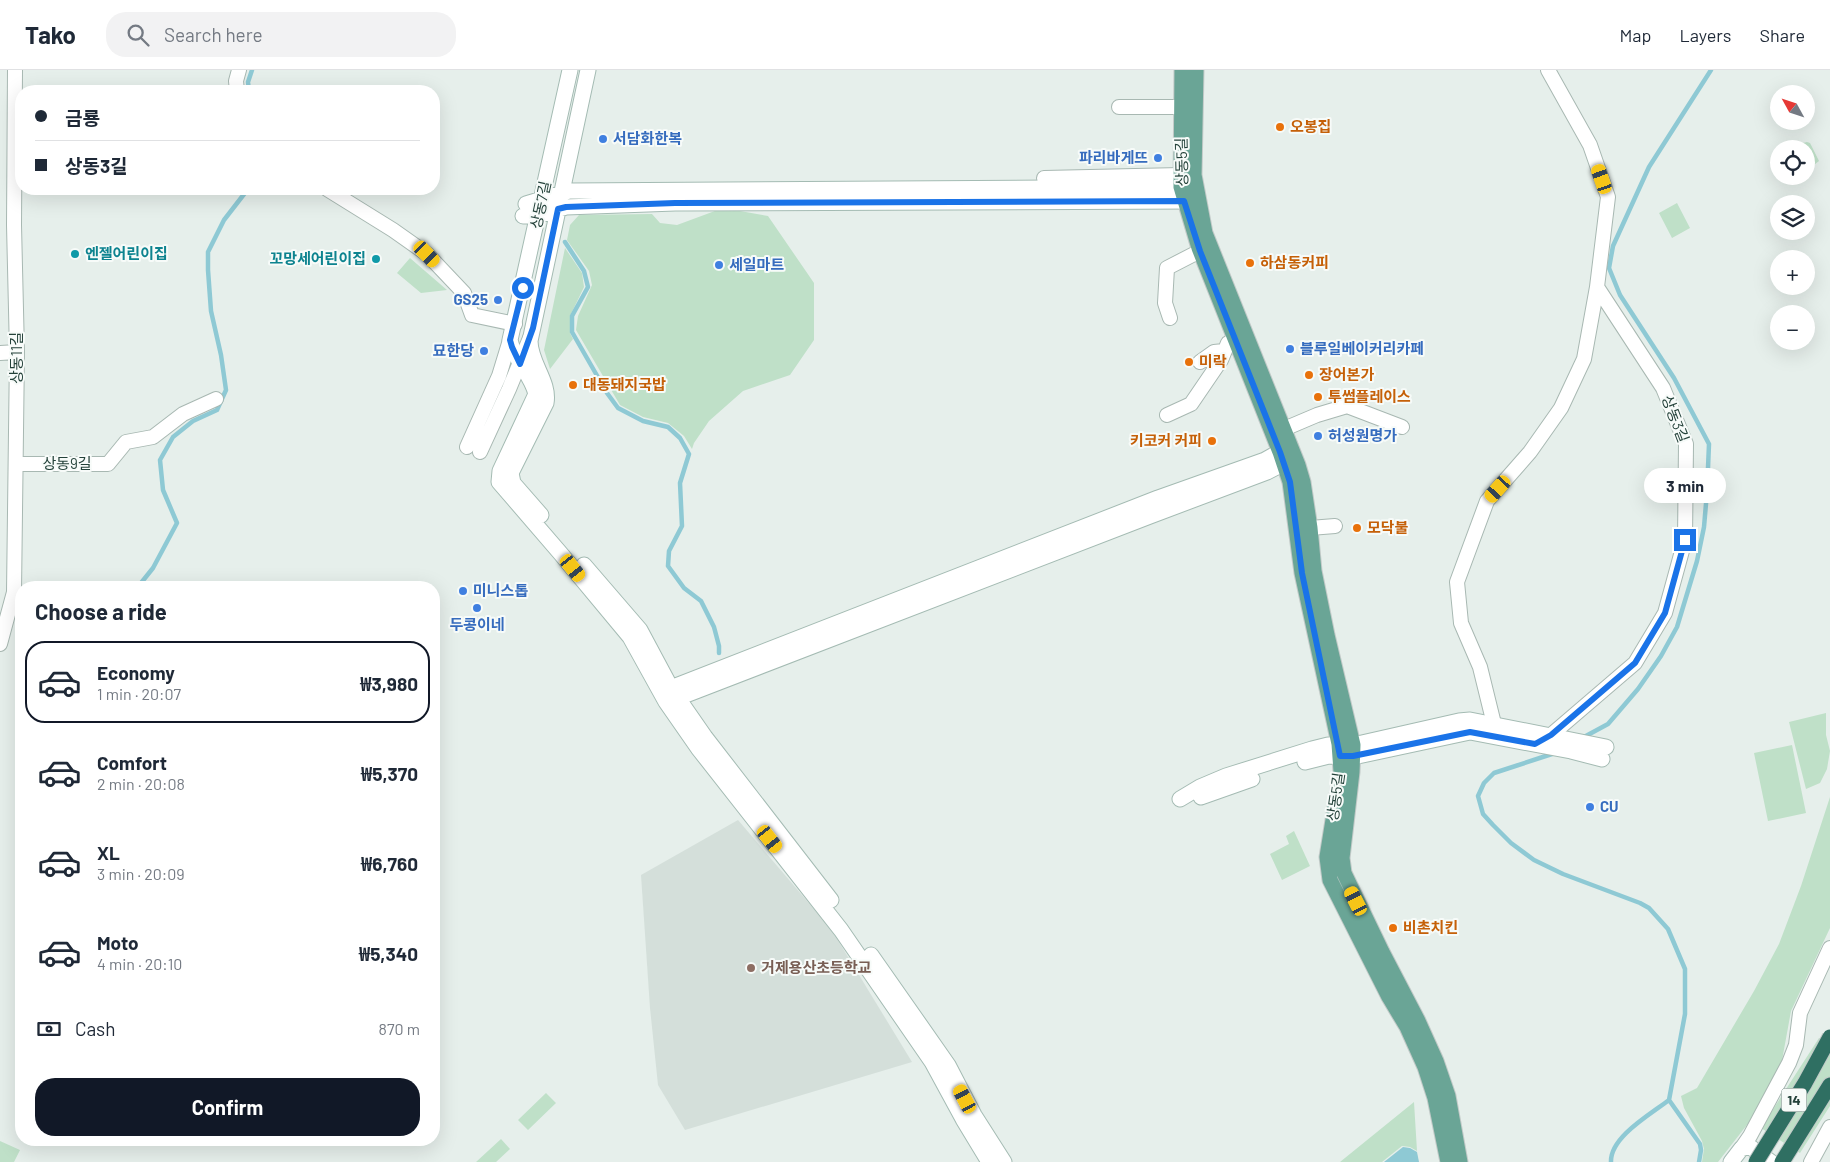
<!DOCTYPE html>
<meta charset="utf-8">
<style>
body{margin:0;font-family:Barlow,"Noto Sans KR",sans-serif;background:#f2f2f3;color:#1f2937;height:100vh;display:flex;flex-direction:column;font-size:19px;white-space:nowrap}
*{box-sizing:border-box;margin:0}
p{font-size:16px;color:#747a83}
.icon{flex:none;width:28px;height:28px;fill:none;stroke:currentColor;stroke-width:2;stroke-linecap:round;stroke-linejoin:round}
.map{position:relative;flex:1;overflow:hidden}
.side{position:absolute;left:15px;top:511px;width:425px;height:565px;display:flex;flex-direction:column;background:#fff;border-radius:20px;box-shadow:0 5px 20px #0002}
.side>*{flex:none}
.banner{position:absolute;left:15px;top:15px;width:425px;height:110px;border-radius:20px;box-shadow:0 5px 20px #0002;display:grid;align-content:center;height:110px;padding:0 20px;background:#fff}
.needle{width:32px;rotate:310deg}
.fabs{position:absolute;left:1770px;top:15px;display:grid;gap:10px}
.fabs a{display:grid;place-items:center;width:45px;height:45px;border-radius:50%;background:#fff;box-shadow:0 5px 20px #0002;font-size:25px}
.end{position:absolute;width:22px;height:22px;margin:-11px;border:6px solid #1a73e8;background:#fff;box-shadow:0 0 0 2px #fff}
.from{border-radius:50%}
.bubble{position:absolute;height:35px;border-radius:18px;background:#fff;box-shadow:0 5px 20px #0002;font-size:16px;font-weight:700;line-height:35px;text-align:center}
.car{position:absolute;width:15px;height:30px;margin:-15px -8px;border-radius:6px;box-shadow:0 0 4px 1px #0007;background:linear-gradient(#f5c518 24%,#345 0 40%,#f5c518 0 76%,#345 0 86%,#f5c518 0)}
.banner b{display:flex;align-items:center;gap:18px;height:48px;font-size:19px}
.banner b+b{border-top:1px solid #e0e1e3}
.banner i{width:12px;height:12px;background:#1f2937}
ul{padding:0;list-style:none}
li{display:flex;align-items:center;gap:15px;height:82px;margin:0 10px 8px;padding:0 10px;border:2px solid transparent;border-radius:20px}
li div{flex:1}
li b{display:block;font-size:19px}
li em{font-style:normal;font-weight:700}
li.current{border-color:#111827}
li>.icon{width:45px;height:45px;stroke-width:1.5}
h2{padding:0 20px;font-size:22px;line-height:60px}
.pay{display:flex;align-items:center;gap:12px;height:55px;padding:0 20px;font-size:19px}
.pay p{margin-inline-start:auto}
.cta{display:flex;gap:10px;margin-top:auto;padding:10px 20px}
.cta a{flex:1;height:58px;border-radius:20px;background:#111827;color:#fff;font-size:20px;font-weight:700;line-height:58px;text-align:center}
header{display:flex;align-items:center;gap:30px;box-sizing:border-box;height:70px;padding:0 25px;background:#fff;border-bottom:1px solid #e0e1e3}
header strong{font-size:24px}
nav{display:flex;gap:28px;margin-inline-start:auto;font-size:18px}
.search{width:350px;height:45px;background:#f2f2f3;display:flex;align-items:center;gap:12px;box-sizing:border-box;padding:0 18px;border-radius:20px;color:#747a83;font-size:19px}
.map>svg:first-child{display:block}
.built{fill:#d4dfda}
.green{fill:#bfe0c8}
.water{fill:#8ec9d4}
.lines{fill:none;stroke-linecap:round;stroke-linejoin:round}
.stream{stroke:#8ec9d4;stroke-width:4.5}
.street-casing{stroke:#a8b8b2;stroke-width:16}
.secondary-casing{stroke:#a4bbb3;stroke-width:17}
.primary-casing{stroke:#c2cac8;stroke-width:17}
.highway-casing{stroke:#c2cac8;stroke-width:17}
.street{stroke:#fff;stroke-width:14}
.secondary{stroke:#fff;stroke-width:15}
.primary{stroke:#6aa596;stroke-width:15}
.highway{stroke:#2f6f62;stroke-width:15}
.highway-bridge-casing{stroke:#c2cac8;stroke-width:17;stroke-linecap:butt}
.highway-bridge{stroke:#2f6f62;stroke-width:15}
.route{stroke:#1a73e8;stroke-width:6}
.food-dot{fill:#e8710a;stroke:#f7fbf9;stroke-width:2}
.shop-dot{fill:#3f7fe0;stroke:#f7fbf9;stroke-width:2}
.culture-dot{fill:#0f9aa8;stroke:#f7fbf9;stroke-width:2}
.education-dot{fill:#8d6e63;stroke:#f7fbf9;stroke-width:2}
.labels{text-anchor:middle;stroke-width:4;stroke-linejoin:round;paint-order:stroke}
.shield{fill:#f7fbf9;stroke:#637a73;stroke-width:1}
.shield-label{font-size:14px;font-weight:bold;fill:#24423a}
.food-label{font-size:15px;font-weight:bold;fill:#c56008;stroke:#f7fbf9;text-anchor:start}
.shop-label{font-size:15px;font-weight:bold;fill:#366cbe;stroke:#f7fbf9;text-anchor:start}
.street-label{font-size:15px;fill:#24423a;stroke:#f7fbf9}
.culture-label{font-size:15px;font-weight:bold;fill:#0d838f;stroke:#f7fbf9;text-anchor:start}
.education-label{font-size:15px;font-weight:bold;fill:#785e54;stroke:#f7fbf9;text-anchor:start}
</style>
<header>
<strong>Tako</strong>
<div class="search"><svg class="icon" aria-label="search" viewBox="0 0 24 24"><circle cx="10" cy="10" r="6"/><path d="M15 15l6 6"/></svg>Search here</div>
<nav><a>Map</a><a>Layers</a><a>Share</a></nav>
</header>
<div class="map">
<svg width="1830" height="1092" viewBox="0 0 1830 1092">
<rect width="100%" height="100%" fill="#e6efeb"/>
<path class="built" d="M738 750 831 859 912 992 685 1060 658 1015 650 938 641 805Z"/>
<path class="green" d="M1807 72 1810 73 1819 91 1806 101V79H1790L1799 74Z
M1677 133 1690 158 1672 168 1659 143Z
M723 138 768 146 814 213V270L790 305 743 321 709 351 694 373 692 379 684 366 668 353 643 347 620 335 576 260 578 246 592 215 589 201 567 170 570 155 579 145 652 144 660 153 677 155Z
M565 178 582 203 584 217 570 246V263L573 269 550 299 544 280Z
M410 188 447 220 421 223 397 203Z
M1826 643V665L1830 681 1827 699 1820 713 1806 719 1789 652Z
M1792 675 1806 743 1768 751 1754 683Z
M1830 727V858L1791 941 1781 996 1750 1051 1718 1092H1702L1704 1079 1702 1071 1684 1038 1681 1026 1697 1018 1754 921 1779 874 1801 816Z
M1294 761 1310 796 1282 810 1270 784 1289 774 1286 766Z
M1819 968 1830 975V1036L1800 1083 1761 1058Z
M546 1023 556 1033 528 1060 518 1050Z
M1414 1032 1417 1081 1410 1077 1402 1076 1382 1092H1340Z
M501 1069 510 1079 496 1092H476Z
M0 1071 20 1080 14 1092H0Z"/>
<path class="water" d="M1403 1077 1410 1078 1417 1082 1419 1092H1384Z"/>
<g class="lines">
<path class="stream" d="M249 21 248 12 252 0
M565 172 584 201 588 217 572 246V262L607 323 618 338 643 351 668 357 680 368 689 384 680 413 682 456 669 481 668 496 684 518 701 531 714 557 719 576V583
M137 518 153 498 177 453 163 420 160 390 173 367 193 351 217 340 226 320 221 285 211 241 208 200V182L224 150 248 119
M1584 667 1608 654 1638 619 1661 586 1677 557 1697 491 1704 457 1707 422 1709 374 1674 308 1620 225 1609 198 1613 176 1649 97 1711 0
M1555 683 1494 703 1484 713 1478 726 1483 744 1493 755 1511 773 1534 790 1563 804 1640 833 1649 838 1668 859 1685 899V944L1669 1030 1700 1074 1701 1080 1699 1092
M1611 1092C1610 1067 1651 1044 1669 1030"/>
<g class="street-casing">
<path id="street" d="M237 21 236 11 239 0
M1119 37H1182
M1044 108 1181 105
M327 119 393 160 427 184 464 223 472 245 515 254
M1170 248 1165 233 1167 198 1200 181
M0 283 17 282
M1200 292 1214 282 1224 281
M1167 345 1191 334 1221 290 1228 273 1236 270
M1284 359 1317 345 1347 336 1402 357
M467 377 499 306 510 270
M480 382 509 319 530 268
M16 394H108L126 372 153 367 183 344 216 329
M1310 458 1335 456
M0 574 14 522 17 282 14 155 15 0
M1494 663V654L1480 597 1461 553 1457 512 1487 431 1530 382 1561 338 1584 289 1597 217
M1542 670 1551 665 1635 593 1665 543 1685 470 1686 374 1663 318 1597 217 1608 127 1590 75 1548 0
M1741 1079 1750 1066 1789 993 1796 975 1800 943 1830 878
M1811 1092 1830 1057"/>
</g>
<g class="secondary-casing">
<path id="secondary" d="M570 0 510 270C514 290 531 304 536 324L500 401 499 412 561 484 630 567 666 632 698 678 841 860 932 992 963 1049 989 1092
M526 134 569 121 1194 117
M523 146 539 145 566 137 675 133 1197 131
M541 445 513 413 511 403 546 333C550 312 530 293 530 271L588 0
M584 495 640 560 671 618 705 667 831 830
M663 621 1158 428 1265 390 1290 376
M670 631 1150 446 1267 402 1294 388
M1305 692 1329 686 1353 687 1470 662 1571 681 1602 689
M1201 727 1252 709
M1180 729 1200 717 1226 706 1312 679 1328 675H1353L1459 651 1470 650 1606 677
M871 885 948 995 974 1045 1004 1092
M1731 1092 1741 1079 1749 1076 1771 1092"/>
</g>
<g class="primary-casing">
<path id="primary" d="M1182 0 1181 117 1199 178 1280 382 1290 412 1302 503 1339 674 1341 701 1327 787 1330 810 1389 927 1407 957 1425 997 1435 1028 1448 1092
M1196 0 1194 105 1205 163 1298 395 1303 412 1310 458 1314 501 1327 565 1353 675 1352 702 1342 788 1344 803 1382 882 1418 951 1436 991 1448 1026 1460 1092"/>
</g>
<g class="highway-casing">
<path id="highway" d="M1782 1092 1830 1015"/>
</g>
<use href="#street" class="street"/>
<use href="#secondary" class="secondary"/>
<use href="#primary" class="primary"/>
<use href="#highway" class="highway"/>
<g class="highway-bridge-casing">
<path id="highway-bridge" d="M1756 1092 1805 1013 1830 967"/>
</g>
<use href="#highway-bridge" class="highway-bridge"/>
</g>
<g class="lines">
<path class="route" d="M523 218 510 270 512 277 520 294 533 258 558 139 566 137 675 133 1184 131 1200 181 1280 382 1290 412 1302 503 1340 686H1353L1470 662 1535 674 1551 665 1635 593 1665 543 1685 470"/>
</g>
<g class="food-dot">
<circle cx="1280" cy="57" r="5"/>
<circle cx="1250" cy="193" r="5"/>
<circle cx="1189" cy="292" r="5"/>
<circle cx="1309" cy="305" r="5"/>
<circle cx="573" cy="315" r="5"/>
<circle cx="1318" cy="327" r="5"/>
<circle cx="1212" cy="371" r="5"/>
<circle cx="1357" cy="458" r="5"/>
<circle cx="1393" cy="858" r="5"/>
</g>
<g class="shop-dot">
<circle cx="603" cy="69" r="5"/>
<circle cx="1158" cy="88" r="5"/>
<circle cx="719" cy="195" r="5"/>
<circle cx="498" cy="230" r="5"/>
<circle cx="1290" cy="279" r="5"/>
<circle cx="484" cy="281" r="5"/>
<circle cx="1318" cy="366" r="5"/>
<circle cx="463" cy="521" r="5"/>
<circle cx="477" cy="538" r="5"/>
<circle cx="1590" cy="737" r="5"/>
</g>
<g class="culture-dot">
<circle cx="75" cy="184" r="5"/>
<circle cx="376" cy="189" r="5"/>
</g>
<circle class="education-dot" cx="751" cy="898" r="5"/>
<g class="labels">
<rect class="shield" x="1781.5" y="1018.5" width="25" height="23" rx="4"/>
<g class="shield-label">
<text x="1794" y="1035">14</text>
</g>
<g class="food-label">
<text x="1290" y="62">오봉집</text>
<text x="1260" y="198">하삼동커피</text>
<text x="1199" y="297">미락</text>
<text x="1319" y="310">장어본가</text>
<text x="583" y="320">대동돼지국밥</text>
<text x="1328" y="332">투썸플레이스</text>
<text x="1202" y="376" text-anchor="end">키코커 커피</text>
<text x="1367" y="463">모닥불</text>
<text x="1403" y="863">비촌치킨</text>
</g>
<g class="shop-label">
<text x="613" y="74">서담화한복</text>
<text x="1148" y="93" text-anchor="end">파리바게뜨</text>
<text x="729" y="200">세일마트</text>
<text x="488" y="235" text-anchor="end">GS25</text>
<text x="1300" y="284">블루일베이커리카페</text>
<text x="474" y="286" text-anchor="end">묘한당</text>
<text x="1328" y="371">허성원명가</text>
<text x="473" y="526">미니스톱</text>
<text x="477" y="560" text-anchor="middle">두콩이네</text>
<text x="1600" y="742">CU</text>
</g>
<g class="street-label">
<text transform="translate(1182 92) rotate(-91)" y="5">상동5길</text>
<text transform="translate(541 135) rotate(-78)" y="5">상동7길</text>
<text transform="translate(17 288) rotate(-90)" y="5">상동11길</text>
<text transform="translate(1675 349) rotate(69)" y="5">상동3길</text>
<text x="67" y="399">상동9길</text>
<text transform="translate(1336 727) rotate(-82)" y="5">상동5길</text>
</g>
<g class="culture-label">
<text x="85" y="189">엔젤어린이집</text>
<text x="366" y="194" text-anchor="end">꼬망세어린이집</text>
</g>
<g class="education-label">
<text x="761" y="903">거제용산초등학교</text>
</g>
</g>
</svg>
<div class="fabs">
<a><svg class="needle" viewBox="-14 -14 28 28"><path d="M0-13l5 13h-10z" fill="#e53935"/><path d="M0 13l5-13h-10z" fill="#747a83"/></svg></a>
<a><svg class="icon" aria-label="locate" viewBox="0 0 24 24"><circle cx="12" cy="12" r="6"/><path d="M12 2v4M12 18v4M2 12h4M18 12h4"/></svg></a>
<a><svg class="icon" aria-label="layers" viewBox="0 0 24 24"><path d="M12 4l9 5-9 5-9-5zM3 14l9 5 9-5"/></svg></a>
<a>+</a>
<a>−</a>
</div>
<i class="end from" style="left:523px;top:218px"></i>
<i class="end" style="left:1685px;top:470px"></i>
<div class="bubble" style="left:1644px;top:398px;width:82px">3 min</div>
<i class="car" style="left:1602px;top:109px;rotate:341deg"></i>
<i class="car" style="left:427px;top:184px;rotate:136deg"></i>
<i class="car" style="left:1498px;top:419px;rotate:222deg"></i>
<i class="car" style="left:573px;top:498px;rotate:141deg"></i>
<i class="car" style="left:770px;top:769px;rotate:142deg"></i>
<i class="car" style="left:1356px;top:831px;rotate:333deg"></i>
<i class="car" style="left:965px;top:1029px;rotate:332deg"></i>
<div class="banner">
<b><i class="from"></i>금룡</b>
<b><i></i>상동3길</b>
</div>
<section class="side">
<h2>Choose a ride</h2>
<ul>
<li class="current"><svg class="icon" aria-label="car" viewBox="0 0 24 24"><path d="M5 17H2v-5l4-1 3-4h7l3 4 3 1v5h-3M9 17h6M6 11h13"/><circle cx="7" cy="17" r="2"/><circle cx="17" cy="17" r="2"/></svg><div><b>Economy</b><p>1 min · 20:07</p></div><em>₩3,980</em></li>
<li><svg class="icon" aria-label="car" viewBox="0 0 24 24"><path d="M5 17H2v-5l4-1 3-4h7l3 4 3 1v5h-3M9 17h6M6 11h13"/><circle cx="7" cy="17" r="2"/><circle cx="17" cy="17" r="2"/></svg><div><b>Comfort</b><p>2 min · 20:08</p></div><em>₩5,370</em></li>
<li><svg class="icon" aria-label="car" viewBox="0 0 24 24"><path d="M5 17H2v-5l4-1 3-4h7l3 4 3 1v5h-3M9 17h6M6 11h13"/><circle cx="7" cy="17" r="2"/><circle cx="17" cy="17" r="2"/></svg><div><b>XL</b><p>3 min · 20:09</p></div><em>₩6,760</em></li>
<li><svg class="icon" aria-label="car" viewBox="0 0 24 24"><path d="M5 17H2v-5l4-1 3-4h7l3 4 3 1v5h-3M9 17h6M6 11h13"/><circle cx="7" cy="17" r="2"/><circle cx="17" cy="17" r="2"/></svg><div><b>Moto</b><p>4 min · 20:10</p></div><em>₩5,340</em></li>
</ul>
<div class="pay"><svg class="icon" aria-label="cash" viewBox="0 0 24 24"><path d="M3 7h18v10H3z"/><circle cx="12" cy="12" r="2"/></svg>Cash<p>870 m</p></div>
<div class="cta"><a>Confirm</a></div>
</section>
</div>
